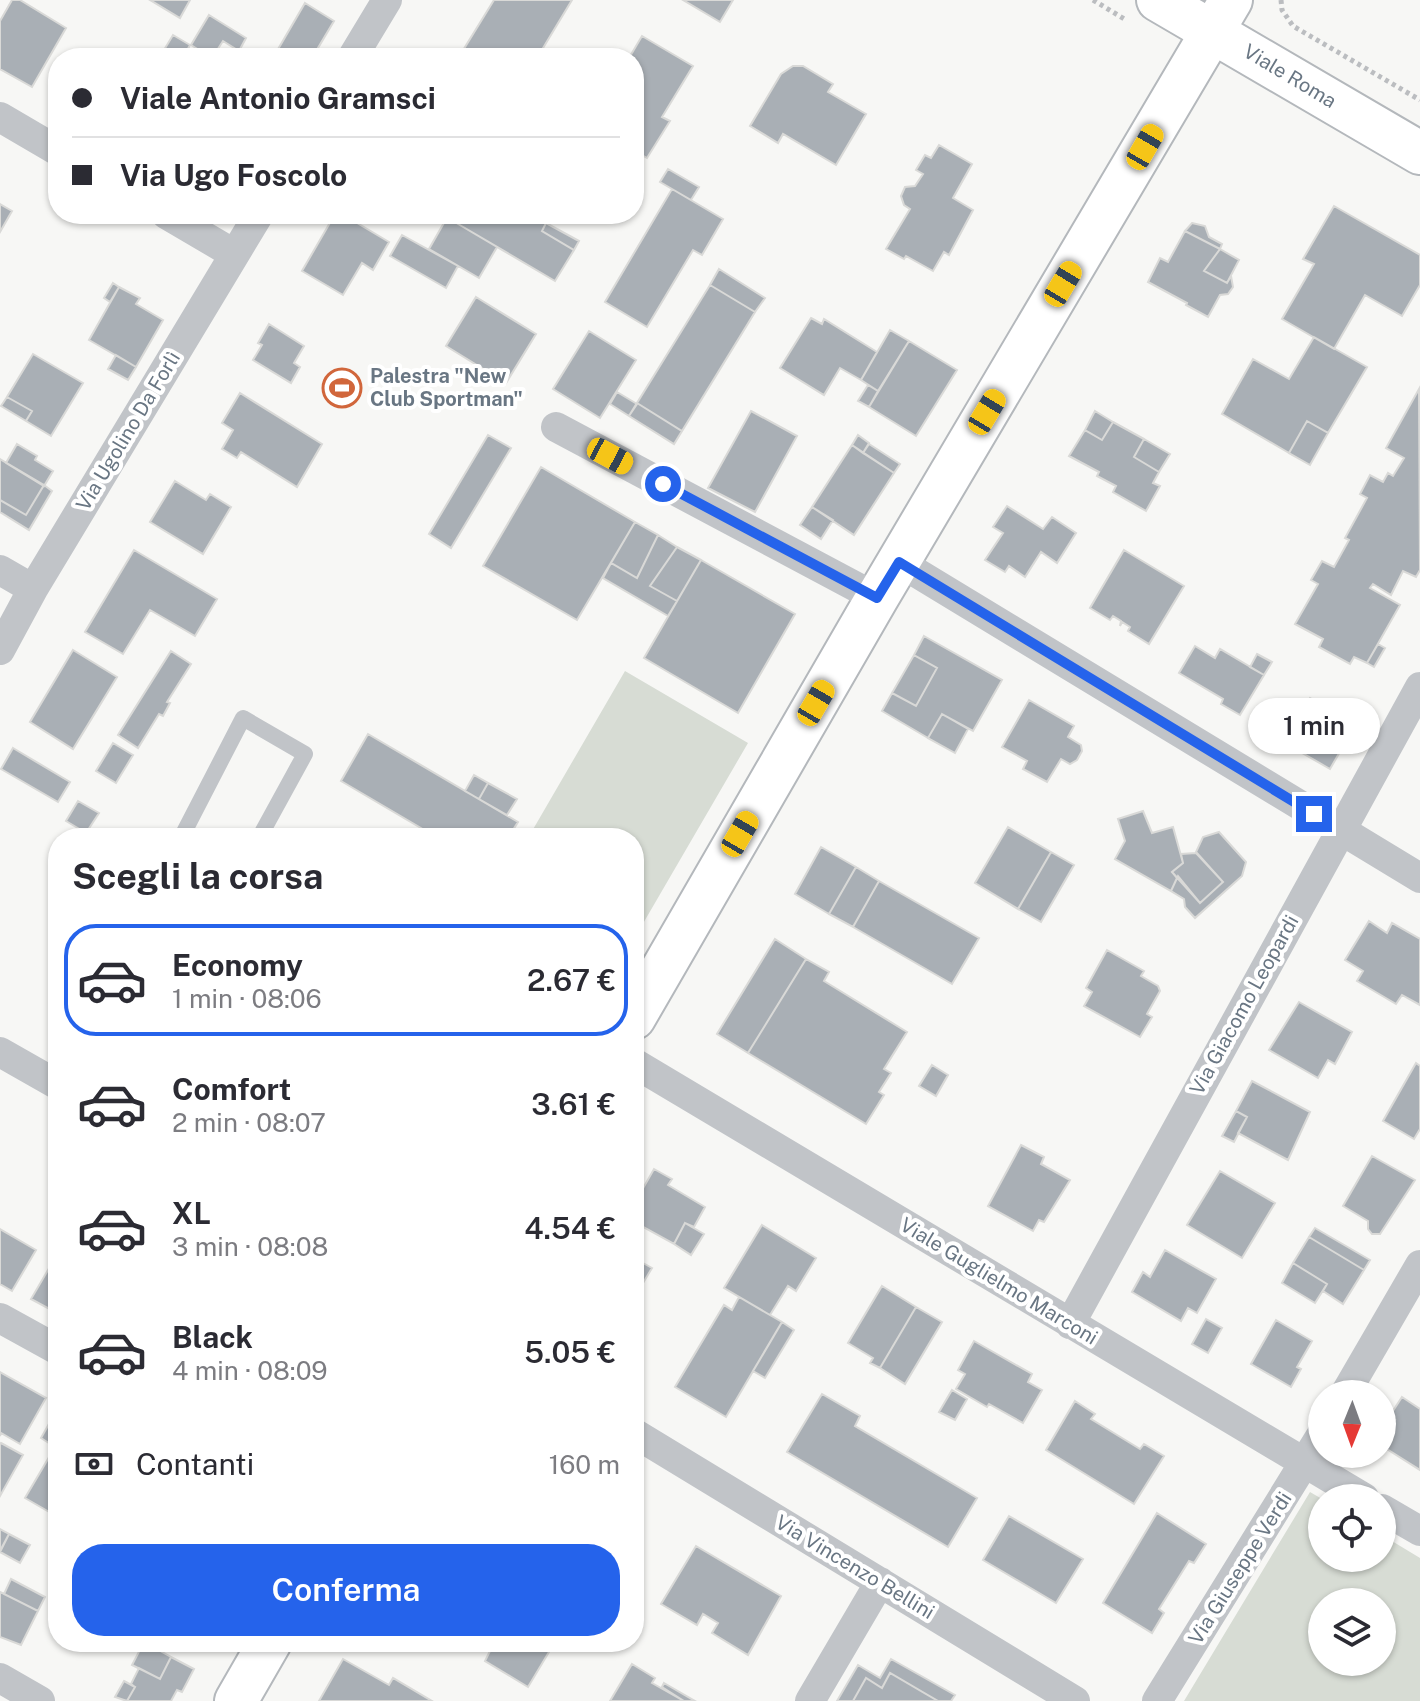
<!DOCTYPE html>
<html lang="it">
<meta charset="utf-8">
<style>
body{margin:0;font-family:"Public Sans",sans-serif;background:#f7f7f7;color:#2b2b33;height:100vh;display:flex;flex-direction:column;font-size:30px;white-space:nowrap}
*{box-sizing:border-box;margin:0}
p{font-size:26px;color:#7c7c81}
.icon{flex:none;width:44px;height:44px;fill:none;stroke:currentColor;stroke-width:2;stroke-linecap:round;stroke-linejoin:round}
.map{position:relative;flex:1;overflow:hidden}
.side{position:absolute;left:48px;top:828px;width:596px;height:824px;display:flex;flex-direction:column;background:#fff;border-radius:32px;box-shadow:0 2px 6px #0004}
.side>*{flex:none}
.guide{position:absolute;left:48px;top:48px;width:596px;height:176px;border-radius:32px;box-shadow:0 2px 6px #0004;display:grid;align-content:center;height:176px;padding:0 24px;background:#fff}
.needle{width:52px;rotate:181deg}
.buttons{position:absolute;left:1308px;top:1380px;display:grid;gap:16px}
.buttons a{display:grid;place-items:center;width:88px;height:88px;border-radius:50%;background:#fff;box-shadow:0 2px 6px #0004;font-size:40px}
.end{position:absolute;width:36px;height:36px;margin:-18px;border:10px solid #2563eb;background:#fff;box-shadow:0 0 0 4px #fff}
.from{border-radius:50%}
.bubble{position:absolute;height:56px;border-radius:28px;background:#fff;box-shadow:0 2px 6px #0004;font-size:26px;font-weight:600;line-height:56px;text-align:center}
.car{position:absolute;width:24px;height:48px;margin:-24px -12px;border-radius:10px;box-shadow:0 0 6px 2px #0007;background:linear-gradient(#f5c518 24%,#345 0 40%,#f5c518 0 76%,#345 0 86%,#f5c518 0)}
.guide b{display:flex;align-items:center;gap:28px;height:76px;font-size:30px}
.guide b+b{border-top:2px solid #e1e1e2}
.guide i{width:20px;height:20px;background:#2b2b33}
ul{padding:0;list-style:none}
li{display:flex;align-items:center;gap:24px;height:112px;margin:0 16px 12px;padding:0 8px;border:4px solid transparent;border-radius:32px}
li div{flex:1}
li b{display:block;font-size:30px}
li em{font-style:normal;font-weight:600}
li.active{border-color:#2563eb}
li>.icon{width:72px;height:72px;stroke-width:1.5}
h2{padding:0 24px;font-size:36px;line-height:96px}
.pay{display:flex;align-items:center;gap:20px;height:88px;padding:0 24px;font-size:30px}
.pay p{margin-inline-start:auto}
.cta{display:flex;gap:16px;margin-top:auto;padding:16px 24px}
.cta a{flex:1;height:92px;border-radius:32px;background:#2563eb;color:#fff;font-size:32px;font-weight:600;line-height:92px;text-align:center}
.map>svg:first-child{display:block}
.green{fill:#d7dcd4;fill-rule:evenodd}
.building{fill:#a9afb5;stroke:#d9d9d7;stroke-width:2}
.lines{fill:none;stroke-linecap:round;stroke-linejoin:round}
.secondary-casing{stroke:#b4b8bc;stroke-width:46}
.path{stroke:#bbbdc0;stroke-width:5;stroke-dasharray:4 4;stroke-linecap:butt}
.lane{stroke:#c1c4c8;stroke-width:16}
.street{stroke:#c1c4c8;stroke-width:30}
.secondary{stroke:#fff;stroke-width:42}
.route{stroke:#2563eb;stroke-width:10}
.labels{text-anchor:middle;stroke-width:8;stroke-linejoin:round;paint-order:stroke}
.street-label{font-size:20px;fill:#697683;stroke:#fff}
.poi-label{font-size:20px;font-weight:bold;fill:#697683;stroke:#fff;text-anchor:start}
</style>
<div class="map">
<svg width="1420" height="1701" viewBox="0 0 1420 1701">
<rect width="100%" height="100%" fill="#f7f7f5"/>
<path class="green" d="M625 671 748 743 634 939V838H528Z
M1310 1492 1322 1499V1558H1382V1535L1420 1558V1701H1184ZM1322 1602H1382V1662H1322Z"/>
<path class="building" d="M12 0H20L66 28 32 87 0 69V21Z
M150 0H190L180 18Z
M494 0H572L537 58H473L462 52Z
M683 0H733L720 22Z
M305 3 334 21 318 48 327 53 324 58H288L277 51Z
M209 15 246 38 239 51 223 41 212 58 191 45Z
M173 35 190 45 183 58H165L161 55Z
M642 36 693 66 662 117 670 121 647 158 640 154 634 163V58H629Z
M793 66H803L833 84 828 92 866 114 836 165 783 134 778 143 750 126 781 74Z
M939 145 972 164 953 198 973 210 949 255 944 252 933 271 906 256 904 259 886 249 910 209 904 205 901 196 905 187 915 186 923 174 916 170 925 155 931 158Z
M668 169 699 187 691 200 660 182Z
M672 189 723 219 702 255 693 250 647 327 605 302Z
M0 204 12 211 0 232Z
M1334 206 1420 255V285L1402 316 1365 295 1334 349 1282 319 1314 264 1303 259Z
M335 214H342L389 242 373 270 362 263 343 295 302 271Z
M449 214H457L453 221 497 247 479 278 429 249Z
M457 214H533L546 223 542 231 574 250 555 281 453 221Z
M546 223 579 241 574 250 542 231Z
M1192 223 1205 226 1209 237 1222 244 1220 249 1185 231Z
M1185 231 1220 249 1204 271 1227 283 1231 276 1233 287 1228 294 1220 295 1208 317 1186 305 1187 303 1148 282 1160 258 1168 262Z
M402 235 458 266 446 288 390 256Z
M1220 249 1239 260 1227 283 1204 271Z
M719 269 765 298 755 312 710 285Z
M113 283 119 287 110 302 104 298Z
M710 285 755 312 682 431 637 403Z
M119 287 140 298 136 304 163 320 136 367 89 340Z
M476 297 536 334 506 383 446 346Z
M811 318 822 324 824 319 877 352 861 380 840 368 824 395 780 368Z
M269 324 304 346 294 363 300 367 291 383 253 360 262 345 258 343Z
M890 330 909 341 878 391 861 380Z
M589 331 636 360 600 418 553 389Z
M1314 337 1367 367 1328 433 1307 421 1289 453 1222 414 1253 359 1289 379Z
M909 341 957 370 916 436 869 407Z
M33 354 83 383 51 436 26 421 32 411 7 397Z
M116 355 136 367 128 380 108 369Z
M868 385 878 391 869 407 858 401Z
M1419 389 1420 570 1416 577 1403 571 1391 595 1373 584 1370 588 1400 605 1367 663 1354 657 1350 664 1319 647 1323 639 1295 624 1318 584 1311 580 1322 561 1334 567 1349 540 1345 538 1367 498 1360 494 1370 475 1383 482 1388 473 1393 476 1404 458 1386 448Z
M617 392 637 404 629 416 610 404Z
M240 393 322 444 297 487 241 452 237 458 222 449 233 430 222 423Z
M7 397 32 411 26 421 1 406Z
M637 403 682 431 674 444 629 416Z
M751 411 797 436 755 512 708 488Z
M1095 411 1113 422 1102 440 1085 430Z
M1307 421 1328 433 1310 465 1289 453Z
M1113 422 1144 439 1134 457 1159 472 1153 483 1160 486 1146 511 1113 492 1116 486 1097 476 1099 472 1069 456 1085 430 1102 440Z
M488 435 511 448 451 548 429 534Z
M858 435 869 443 863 453 852 445Z
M1144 439 1170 454 1159 472 1134 457Z
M17 444 37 456 35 460 53 471 44 486 6 463Z
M869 444 900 464 894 473 863 453Z
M852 445 894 473 854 535 812 507Z
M0 459 44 485 26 515 0 500Z
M541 467 635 522 577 620 483 566Z
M175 481 206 500 210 494 231 507 203 554 150 522Z
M44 485 52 491 29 530 0 512V500L26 515Z
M1007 506 1043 529 1052 517 1076 533 1057 563 1041 552 1025 577 1009 566 1005 572 985 560 1003 533 993 527Z
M812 507 833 520 821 539 800 525Z
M635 522 658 535 637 578 611 563Z
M658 535 677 547 650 586 677 601 668 616 603 578 611 563 637 578Z
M677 547 701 560 677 601 650 586Z
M134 550 217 599 195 636 150 610 123 654 85 632Z
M1124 550 1184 586 1149 644 1128 631 1130 627 1122 622 1120 626 1121 621 1113 616 1110 620 1090 608Z
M701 560 795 614 738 713 644 658Z
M924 636 1002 680 973 731 942 714 928 738 882 711 892 693 916 706 937 668 914 655Z
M1378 644 1385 648 1374 667 1367 663Z
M1195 646 1215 658 1220 649 1264 675 1240 715 1221 704 1223 699 1179 673Z
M73 650 117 677 73 749 30 722Z
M171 651 191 664 167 702 170 703 163 716 159 714 138 748 118 735Z
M1257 654 1272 662 1264 675 1250 667Z
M914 655 937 668 916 706 892 693Z
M1310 698 1356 724 1330 769 1285 743 1293 727 1288 724 1296 711 1301 714Z
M1029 700 1074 726 1068 737 1081 745 1082 751 1077 760 1070 764 1061 759 1047 782 1023 769 1027 761 1002 747Z
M942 714 968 729 955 753 928 738Z
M368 734 518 822 508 838H438L341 781Z
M113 743 133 755 116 783 96 771Z
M13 748 70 782 58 802 1 769Z
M474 775 488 783 479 799 465 791Z
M488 783 517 799 507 815 479 799Z
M78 801 99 813 86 833 66 821Z
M1143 811 1152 833 1173 827 1183 863 1172 872 1177 878 1171 891 1115 859 1125 841 1118 819Z
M1008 827 1051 852 1018 909 975 883Z
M1219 832 1246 862 1242 876 1195 918 1185 907 1184 899 1171 891 1178 876 1200 903 1223 882 1196 852 1203 837Z
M821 847 856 867 829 914 795 894Z
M1051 852 1074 865 1041 922 1018 909Z
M1196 853 1223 882 1200 903 1172 872 1183 863 1181 854Z
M856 867 879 881 853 927 829 914Z
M879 881 979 938 952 984 853 927Z
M1369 921 1387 933 1392 923 1420 939V1005L1402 995 1396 1004 1357 981 1363 971 1345 960Z
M775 939 806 959 748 1053 717 1034Z
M1107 950 1144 971 1141 976 1158 986 1160 991 1147 1014 1152 1017 1140 1037 1084 1006 1092 992 1086 988Z
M806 959 829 972 824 981 907 1032 884 1069 891 1073 879 1092 884 1095 866 1124 748 1053Z
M1299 1002 1352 1032 1335 1064 1328 1060 1318 1078 1269 1050Z
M1416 1063 1420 1066V1129L1414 1139 1383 1121Z
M932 1065 948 1075 936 1096 919 1086Z
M1252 1081 1310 1112 1288 1160 1238 1133 1247 1117 1236 1111Z
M1236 1111 1247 1117 1234 1142 1222 1136Z
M1021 1145 1044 1157 1041 1164 1070 1180 1044 1222 1039 1220 1033 1231 988 1206Z
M1372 1156 1415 1180 1380 1234H1372L1368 1229V1221L1343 1206Z
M654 1169 672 1179 668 1185 705 1207 694 1227 685 1223 674 1244 634 1222V1204Z
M1220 1171 1275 1203 1242 1258 1187 1225Z
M685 1223 704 1234 691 1255 674 1244Z
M762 1225 816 1258 796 1291 788 1286 770 1315 724 1288Z
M1315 1228 1370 1260 1364 1270 1309 1237Z
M0 1229 36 1250 12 1291 0 1284Z
M1309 1237 1364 1270 1343 1304 1323 1291 1327 1284 1293 1263Z
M1165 1250 1216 1279 1197 1313 1188 1308 1181 1321 1132 1292 1143 1272 1150 1277Z
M58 1253V1307L55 1312 31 1299Z
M634 1258 652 1268 634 1298Z
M1293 1263 1327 1284 1315 1303 1282 1283Z
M882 1286 916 1307 880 1368 870 1363 873 1358 848 1343Z
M739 1297 782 1322 726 1417 675 1387 724 1305 732 1310Z
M916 1307 942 1322 905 1384 880 1368Z
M1206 1319 1222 1328 1208 1353 1192 1344Z
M1276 1320 1312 1341 1297 1367 1301 1369 1291 1387 1251 1364Z
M782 1322 794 1330 765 1378 753 1371Z
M974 1341 1032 1374 1028 1382 1042 1390 1023 1423 989 1404 987 1407 956 1389 965 1374 958 1370Z
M0 1372 46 1398 20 1444 1 1433 0 1436Z
M952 1390 967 1399 955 1420 939 1412Z
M822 1394 860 1416 855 1426 977 1498 948 1547 787 1452Z
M1402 1397 1420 1409V1470L1382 1446V1440L1395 1420 1389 1417Z
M1075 1401 1095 1414 1091 1419 1140 1449 1144 1444 1164 1456 1134 1504 1046 1450Z
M58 1408V1517L25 1498 55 1447 41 1438Z
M1 1443 23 1455 0 1496V1444Z
M1157 1513 1206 1544 1194 1563 1189 1561 1159 1609 1164 1613 1152 1633 1103 1603Z
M1009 1516 1083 1559 1056 1603 983 1560Z
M0 1529 9 1534 0 1551Z
M9 1534 30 1545 20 1563 0 1552Z
M696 1546 781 1596 748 1655 712 1633 718 1623 703 1614 697 1625 661 1604Z
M11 1579 45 1597 38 1611 4 1594Z
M0 1592 38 1611 21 1645 0 1637Z
M144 1642 171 1657 160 1679 132 1665Z
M486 1642H555L528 1687 485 1661 490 1651 483 1647Z
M171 1657 194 1669 182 1692 177 1690 171 1701H127L135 1687 131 1684 139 1668 160 1679Z
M343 1659 389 1685 393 1678 432 1701H319Z
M891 1659 955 1695 951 1701H938L890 1673 882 1688 866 1678 853 1701H837L858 1665 880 1678Z
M632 1664 655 1678 652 1683 684 1701H610Z
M890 1673 938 1701H853L866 1678 882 1688Z
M124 1681 135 1687 127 1701 115 1697Z
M664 1683 695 1701H684L662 1687Z"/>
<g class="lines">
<g class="secondary-casing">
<path id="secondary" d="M1158 0 1420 153
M634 1018 877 598 1231 0
M236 1701 270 1642"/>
</g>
<path class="path" d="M1093 0 1126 20
M1281 0 1282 10 1293 26 1420 100"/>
<path class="lane" d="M181 838 243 718 305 754 259 838"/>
<path class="street" d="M352 58 387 0
M0 117 58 151
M166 214 234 254
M556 427 877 598
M899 562 1420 878
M0 570 33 589
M0 650 33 589 259 214
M0 1052 58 1085
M634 1063 1364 1498
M0 1318 58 1350
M1070 1324 1420 687
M1345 1394 1420 1265
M634 1433 1075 1701
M1382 1509 1420 1531
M0 1678 40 1701
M810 1701 880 1582
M1157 1701 1322 1434"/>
<use href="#secondary" class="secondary"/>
</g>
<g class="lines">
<path class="route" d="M663 484 877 598 899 562 1314 814"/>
</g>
<defs>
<g id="stadium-ring" transform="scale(2)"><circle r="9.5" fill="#fff" stroke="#d1663b" stroke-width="1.5"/><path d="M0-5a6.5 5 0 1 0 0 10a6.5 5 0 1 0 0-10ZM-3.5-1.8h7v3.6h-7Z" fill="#d1663b"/></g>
</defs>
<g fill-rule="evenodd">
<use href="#stadium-ring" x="342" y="388"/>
</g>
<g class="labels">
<g class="street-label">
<text transform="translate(1290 76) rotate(31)" y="7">Viale Roma</text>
<text transform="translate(128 431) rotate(-59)" y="7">Via Ugolino Da Forlì</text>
<text transform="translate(1244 1005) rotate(-61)" y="7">Via Giacomo Leopardi</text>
<text transform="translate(999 1281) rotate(31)" y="7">Viale Guglielmo Marconi</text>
<text transform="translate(855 1567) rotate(31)" y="7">Via Vincenzo Bellini</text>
<text transform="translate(1240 1568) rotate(-58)" y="7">Via Giuseppe Verdi</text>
</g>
<g class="poi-label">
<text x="370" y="383">Palestra "New<tspan x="370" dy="23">Club Sportman"</tspan></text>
</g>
</g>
</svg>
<div class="buttons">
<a><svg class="needle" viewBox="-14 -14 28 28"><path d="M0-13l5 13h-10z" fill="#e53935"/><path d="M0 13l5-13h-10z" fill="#7c7c81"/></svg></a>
<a><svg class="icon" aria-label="locate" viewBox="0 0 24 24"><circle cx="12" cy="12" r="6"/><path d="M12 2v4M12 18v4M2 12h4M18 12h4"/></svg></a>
<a><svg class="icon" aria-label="layers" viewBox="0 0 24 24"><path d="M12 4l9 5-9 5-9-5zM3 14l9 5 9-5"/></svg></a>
</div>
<i class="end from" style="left:663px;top:484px"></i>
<i class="end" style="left:1314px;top:814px"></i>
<div class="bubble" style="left:1248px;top:698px;width:132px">1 min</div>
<i class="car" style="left:1145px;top:147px;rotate:30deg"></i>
<i class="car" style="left:1063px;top:284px;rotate:31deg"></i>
<i class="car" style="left:987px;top:412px;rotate:31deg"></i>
<i class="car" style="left:610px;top:456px;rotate:118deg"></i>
<i class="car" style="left:816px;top:703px;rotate:30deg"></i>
<i class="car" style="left:740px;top:834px;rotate:30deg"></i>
<div class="guide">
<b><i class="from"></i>Viale Antonio Gramsci</b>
<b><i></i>Via Ugo Foscolo</b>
</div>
<section class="side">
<h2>Scegli la corsa</h2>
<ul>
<li class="active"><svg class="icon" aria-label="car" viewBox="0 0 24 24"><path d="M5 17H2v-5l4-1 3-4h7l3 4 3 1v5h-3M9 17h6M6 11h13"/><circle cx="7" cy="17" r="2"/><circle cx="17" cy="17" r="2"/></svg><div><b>Economy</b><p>1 min · 08:06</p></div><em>2.67 €</em></li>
<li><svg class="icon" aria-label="car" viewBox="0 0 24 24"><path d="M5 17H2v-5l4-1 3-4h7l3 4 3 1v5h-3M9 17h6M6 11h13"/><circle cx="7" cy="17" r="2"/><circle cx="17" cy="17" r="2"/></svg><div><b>Comfort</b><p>2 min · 08:07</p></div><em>3.61 €</em></li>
<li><svg class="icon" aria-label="car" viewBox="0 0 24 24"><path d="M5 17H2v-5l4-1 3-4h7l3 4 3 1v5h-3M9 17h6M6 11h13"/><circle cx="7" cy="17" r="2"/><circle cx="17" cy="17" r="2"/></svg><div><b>XL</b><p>3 min · 08:08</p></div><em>4.54 €</em></li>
<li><svg class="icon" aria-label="car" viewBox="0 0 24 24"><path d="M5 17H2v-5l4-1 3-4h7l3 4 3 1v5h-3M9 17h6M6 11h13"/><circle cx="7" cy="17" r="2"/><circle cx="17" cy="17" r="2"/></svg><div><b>Black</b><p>4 min · 08:09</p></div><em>5.05 €</em></li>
</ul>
<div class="pay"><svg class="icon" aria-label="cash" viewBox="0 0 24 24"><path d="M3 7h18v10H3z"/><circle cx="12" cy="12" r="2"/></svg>Contanti<p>160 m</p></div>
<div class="cta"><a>Conferma</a></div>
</section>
</div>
